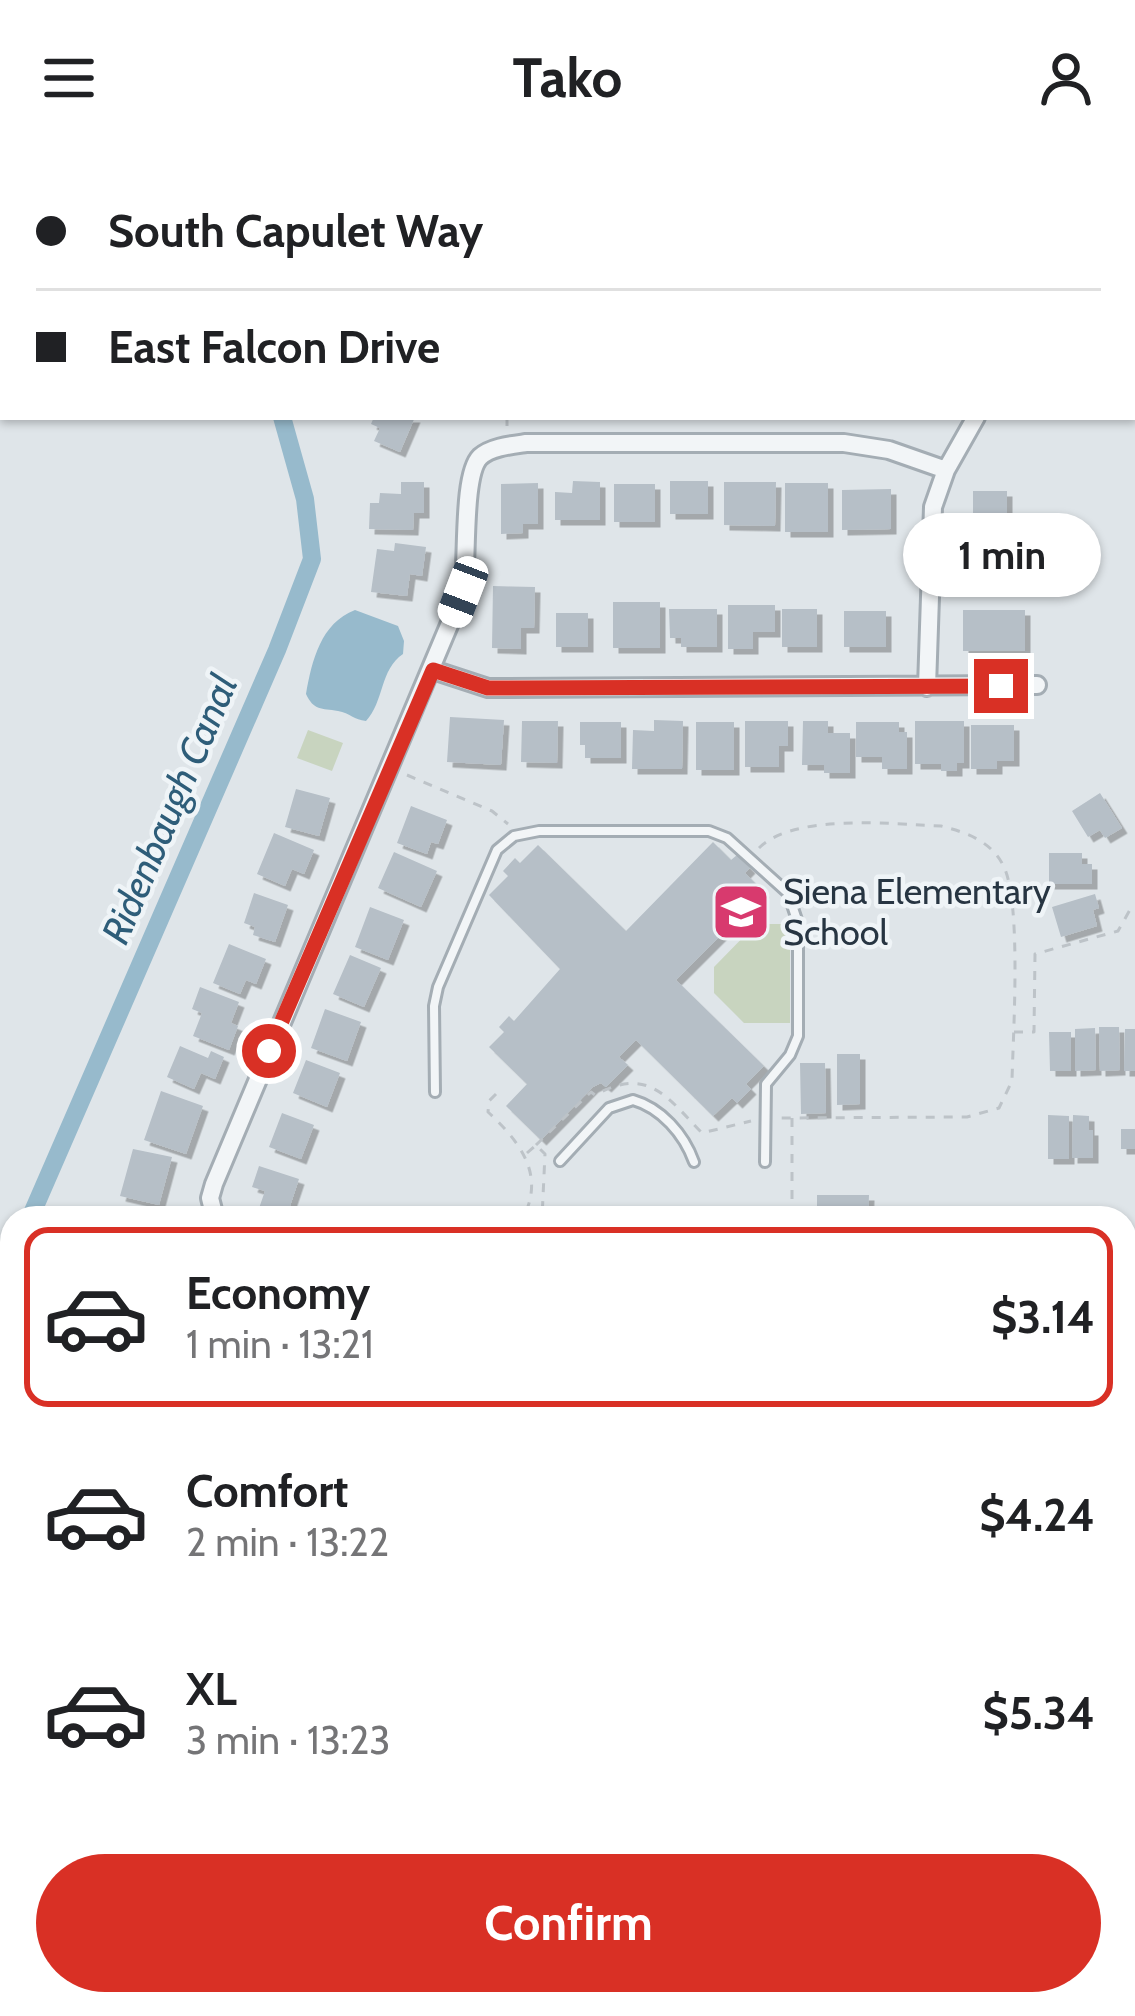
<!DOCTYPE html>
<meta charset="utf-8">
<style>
body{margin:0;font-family:Cabin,sans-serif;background:#f6f6f6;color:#202124;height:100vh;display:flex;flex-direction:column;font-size:45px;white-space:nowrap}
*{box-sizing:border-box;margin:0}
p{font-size:39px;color:#757577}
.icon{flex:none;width:66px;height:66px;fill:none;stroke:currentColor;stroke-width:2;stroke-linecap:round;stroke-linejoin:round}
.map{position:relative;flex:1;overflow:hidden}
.drawer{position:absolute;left:0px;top:1050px;width:1137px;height:810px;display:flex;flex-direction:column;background:#fff;border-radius:36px 36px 0 0;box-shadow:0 3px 9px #0004}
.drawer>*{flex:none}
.top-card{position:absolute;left:0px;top:0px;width:1137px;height:264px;box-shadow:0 3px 9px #0004;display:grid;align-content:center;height:264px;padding:0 36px;background:#fff}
.end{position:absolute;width:54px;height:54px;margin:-27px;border:15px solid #d93025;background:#fff;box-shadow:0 0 0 6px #fff}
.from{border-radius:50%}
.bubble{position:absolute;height:84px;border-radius:42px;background:#fff;box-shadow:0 3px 9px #0004;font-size:39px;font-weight:700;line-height:84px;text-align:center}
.car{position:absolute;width:36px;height:72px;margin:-36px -18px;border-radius:15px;box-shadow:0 0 9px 3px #0007;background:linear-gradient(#fff 24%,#345 0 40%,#fff 0 76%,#345 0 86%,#fff 0)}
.top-card b{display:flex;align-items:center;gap:42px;height:114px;font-size:45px}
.top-card b+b{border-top:3px solid #e0e0e0}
.top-card i{width:30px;height:30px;background:#202124}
ul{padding:21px 0 0;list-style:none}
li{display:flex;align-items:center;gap:36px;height:180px;margin:0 24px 18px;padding:0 12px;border:6px solid transparent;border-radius:24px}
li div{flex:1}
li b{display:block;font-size:45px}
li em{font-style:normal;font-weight:700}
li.current{border-color:#d93025}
li>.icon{width:108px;height:108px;stroke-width:1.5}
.button{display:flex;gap:24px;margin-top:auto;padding:24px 36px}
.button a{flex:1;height:138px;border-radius:72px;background:#d93025;color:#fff;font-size:48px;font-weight:700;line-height:138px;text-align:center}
header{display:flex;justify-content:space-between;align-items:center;height:156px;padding:0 36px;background:#fff;font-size:54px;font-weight:700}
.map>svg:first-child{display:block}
.green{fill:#c8d4bf}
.water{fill:#97bacc}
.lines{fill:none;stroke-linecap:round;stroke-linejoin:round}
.canal{stroke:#97bacc;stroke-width:18}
.building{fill:#b6bfc7;filter:url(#shadow)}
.lane-casing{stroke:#a4adb4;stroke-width:14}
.street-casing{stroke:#a4adb4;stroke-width:22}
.secondary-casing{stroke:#a4adb4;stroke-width:30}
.path{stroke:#bdc3c8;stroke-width:3;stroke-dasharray:9 9;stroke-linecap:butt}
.lane{stroke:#f2f5f7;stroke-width:8}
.street{stroke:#f2f5f7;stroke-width:16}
.secondary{stroke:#fff;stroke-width:24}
.route{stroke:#d93025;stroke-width:15}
.labels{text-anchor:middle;stroke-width:9;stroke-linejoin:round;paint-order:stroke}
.poi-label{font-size:36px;fill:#273542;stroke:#eff4f7;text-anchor:start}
.water-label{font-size:39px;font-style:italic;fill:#2e5d79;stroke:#eff4f7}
</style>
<header><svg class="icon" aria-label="menu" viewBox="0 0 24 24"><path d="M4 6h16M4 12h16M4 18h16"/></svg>Tako<svg class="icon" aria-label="person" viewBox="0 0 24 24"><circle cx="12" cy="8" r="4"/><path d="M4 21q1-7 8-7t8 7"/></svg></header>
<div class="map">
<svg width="1135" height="1860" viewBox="0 0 1135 1860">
<defs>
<filter id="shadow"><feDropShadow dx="5.5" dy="5.5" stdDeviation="0" flood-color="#0004"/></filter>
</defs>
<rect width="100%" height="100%" fill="#dfe5e9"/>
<path class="green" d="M308 574 343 587 332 615 297 602Z
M756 768H790V867H744L714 837V811Z"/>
<path class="water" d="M355 454 398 470 404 485 403 498C380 513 384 546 366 565 354 564 350 557 338 555 321 552 314 555 306 538 312 504 321 467 355 454Z"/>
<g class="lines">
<path class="canal" d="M17 0 21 3
M30 1062 277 494 312 403 305 343 282 261
M0 1132 12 1104"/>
</g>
<path class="building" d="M374 261H415L400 296 374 285 380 272 371 268Z
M573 325 600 326V364H555V336L572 337Z
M670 325H708V358H670Z
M401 326H424V357H414L413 374 369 373 370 347H379L380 337 401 338Z
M724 326H776L775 370 724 369Z
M538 327V368H523V377L501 378V328Z
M785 327H828V376H785Z
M614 328H655V366H614Z
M891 333V373L842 374V334Z
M973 335H1007V376H973Z
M1009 386 1010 423H984V432H965V387Z
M395 387 426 391 422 420 410 418 407 440 371 436 377 393 394 395Z
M493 430 535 431 534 472H521V493L492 492Z
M613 446H660V492H613Z
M728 449H775V476H753V493H728Z
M669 453H717V491H681V482H670Z
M782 453H817V491H782Z
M963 454H1025V495H963Z
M844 455H886V491H844Z
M556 457H588V491H556Z
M450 561 504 564 501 609 447 606Z
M654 564 683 565 682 613H632L633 574 654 575Z
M522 565H558L557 607 521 606Z
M745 565H788V590H779V611H745Z
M803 565H828V577H850V617H824V609H802Z
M915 565H964V607H957V615H941V608H915Z
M580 566H621V602H585V589H580Z
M696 566H734V614H696Z
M856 566H899V576H907V613H882V601H856Z
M971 569H1014V605H997V613H971Z
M296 633 330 642 319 680 285 671Z
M1100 637 1122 672 1105 682 1100 674 1088 681 1072 655Z
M411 650 447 664 438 688 431 686 427 698 397 687Z
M274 677 314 694 304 718 292 713 285 730 257 718Z
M713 686 731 704 737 699 750 712 745 717 764 736 676 824 764 910 746 928 751 933 737 947 732 942 713 960 636 884 619 901 628 909 606 931 601 927 593 931 541 984 506 950 527 928 489 891 504 876 499 871 509 860 514 865 560 813 489 739 508 720 503 715 515 702 520 707 538 689 626 775Z
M394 696 437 715 421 751 378 732Z
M1049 697H1082V708H1092V728H1049Z
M254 737 288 749 275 786 253 779 255 771 244 767Z
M1095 738 1099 752 1093 754 1097 770 1061 781 1052 751Z
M370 751 404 764 388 804 355 791Z
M229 788 266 803 256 828 246 824 240 838 213 827Z
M350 799 381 812 364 851 333 838Z
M200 831 239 846 231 867 238 870 229 894 193 880 202 857 192 853Z
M325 853 361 866 347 905 311 892Z
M1099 871H1119L1120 914 1100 915Z
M1095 872 1096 914 1075 915V873Z
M1125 873H1135V915H1124Z
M1049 876H1071V915H1050Z
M180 890 208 902 211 895 224 901 215 923 201 917 194 933 167 921Z
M837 898H860V948L837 949Z
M306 904 340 917 327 951 293 937Z
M800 907H825L826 957 801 958Z
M161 935 203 950 186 998 144 984Z
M282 957 314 969 301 1003 269 991Z
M1048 959 1069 960V1003H1048Z
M1073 959 1089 960V974H1093V1002H1072Z
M1121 973H1135V993H1121Z
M133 993 172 1001 159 1049 120 1040Z
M259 1010 299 1023 286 1062 257 1058 265 1035 252 1031Z
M817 1039H869L868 1062H817Z
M1125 1215H1135V1271H1125Z
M12 1293V1345L0 1340V1321Z
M0 1356 12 1360V1386L0 1417Z
M1125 1361 1135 1365 1133 1405 1125 1402Z
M0 1473 11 1508 0 1511Z
M1135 1498V1549L1125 1542V1512Z
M0 1610 12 1615V1658L0 1653Z
M0 1741 12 1746V1765L0 1794Z
M128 1848H179L176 1860H128Z
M197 1848H239L237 1860 195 1856Z
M251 1848H303L302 1860H250Z
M314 1848H370V1860H313Z
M459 1848H499V1857L459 1860Z
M534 1848H593L592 1860 534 1859Z
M668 1848H703V1860H668Z"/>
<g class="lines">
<g class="lane-casing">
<path id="lane" d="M1134 199 1135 200
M435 936 434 850 438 831 497 694 514 680 539 675H709L727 682 788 737 798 767V880L790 899 766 928 765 1006
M560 1005 609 952 633 944C661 952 684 978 694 1006"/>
</g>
<g class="street-casing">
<path id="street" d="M449 3V0
M482 3V0
M433 514 488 532 1037 529
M927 531 933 351 946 314 976 261
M215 1062 210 1042 214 1028 463 436C468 406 462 319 480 301 491 291 512 289 526 287H844L889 294 946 314
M1125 1319 1135 1325
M1125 1586 1135 1592
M0 1697 12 1702
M630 1848V1860
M1128 1860 1131 1723 1135 1701"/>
</g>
<g class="secondary-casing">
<path id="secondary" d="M0 102H3
M1134 107H1135
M1125 1149H1135
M403 1848V1860"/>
</g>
<path class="path" d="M507 270V261
M407 619 492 655 508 668
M759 692C794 657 893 668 941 670 965 676 991 685 1003 709 1022 744 1013 879 1012 925L999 952 967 961 778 962
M1014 876H1034L1035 798 1118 775 1131 752
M496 938 489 945 488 956C519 985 546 1018 523 1062
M792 962V1062
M536 989 591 936 595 939C648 910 666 940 702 977L751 965
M527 997 536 989 545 998 542 1062
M0 1558 12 1535
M885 1848 886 1860"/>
<use href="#lane" class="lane"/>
<use href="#street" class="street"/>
<use href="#secondary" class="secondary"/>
</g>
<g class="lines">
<path class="route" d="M269 895 433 514 488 532 1001 530"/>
</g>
<defs>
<g id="school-square" transform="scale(3)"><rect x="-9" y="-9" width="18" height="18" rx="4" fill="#d83a6e" stroke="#eff4f7"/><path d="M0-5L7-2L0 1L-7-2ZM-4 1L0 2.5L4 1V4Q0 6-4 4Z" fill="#fff"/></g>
</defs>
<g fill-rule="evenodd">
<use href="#school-square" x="741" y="756"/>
</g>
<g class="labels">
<g class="poi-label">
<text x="783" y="748">Siena Elementary<tspan x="783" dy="41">School</tspan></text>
</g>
<g class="water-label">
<text transform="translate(169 653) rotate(-67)" y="14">Ridenbaugh Canal</text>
</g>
</g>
</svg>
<i class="end from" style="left:269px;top:895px"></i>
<i class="end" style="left:1001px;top:530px"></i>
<div class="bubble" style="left:903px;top:357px;width:198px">1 min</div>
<i class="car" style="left:463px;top:436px;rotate:201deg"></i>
<div class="top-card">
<b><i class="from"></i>South Capulet Way</b>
<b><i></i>East Falcon Drive</b>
</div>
<section class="drawer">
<ul>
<li class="current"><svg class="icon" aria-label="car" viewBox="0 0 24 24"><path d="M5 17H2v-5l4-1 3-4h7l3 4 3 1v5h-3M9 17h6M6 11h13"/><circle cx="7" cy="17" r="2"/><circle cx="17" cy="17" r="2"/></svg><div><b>Economy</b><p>1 min · 13:21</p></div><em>$3.14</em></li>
<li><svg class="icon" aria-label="car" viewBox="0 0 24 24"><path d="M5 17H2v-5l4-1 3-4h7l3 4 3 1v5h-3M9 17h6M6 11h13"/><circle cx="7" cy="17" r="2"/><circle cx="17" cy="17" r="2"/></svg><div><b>Comfort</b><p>2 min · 13:22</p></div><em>$4.24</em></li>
<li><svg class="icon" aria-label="car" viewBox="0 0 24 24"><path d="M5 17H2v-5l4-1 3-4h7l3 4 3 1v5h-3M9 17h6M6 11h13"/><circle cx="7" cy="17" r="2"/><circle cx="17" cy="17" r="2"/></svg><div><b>XL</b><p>3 min · 13:23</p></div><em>$5.34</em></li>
</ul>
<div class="button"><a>Confirm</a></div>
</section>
</div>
